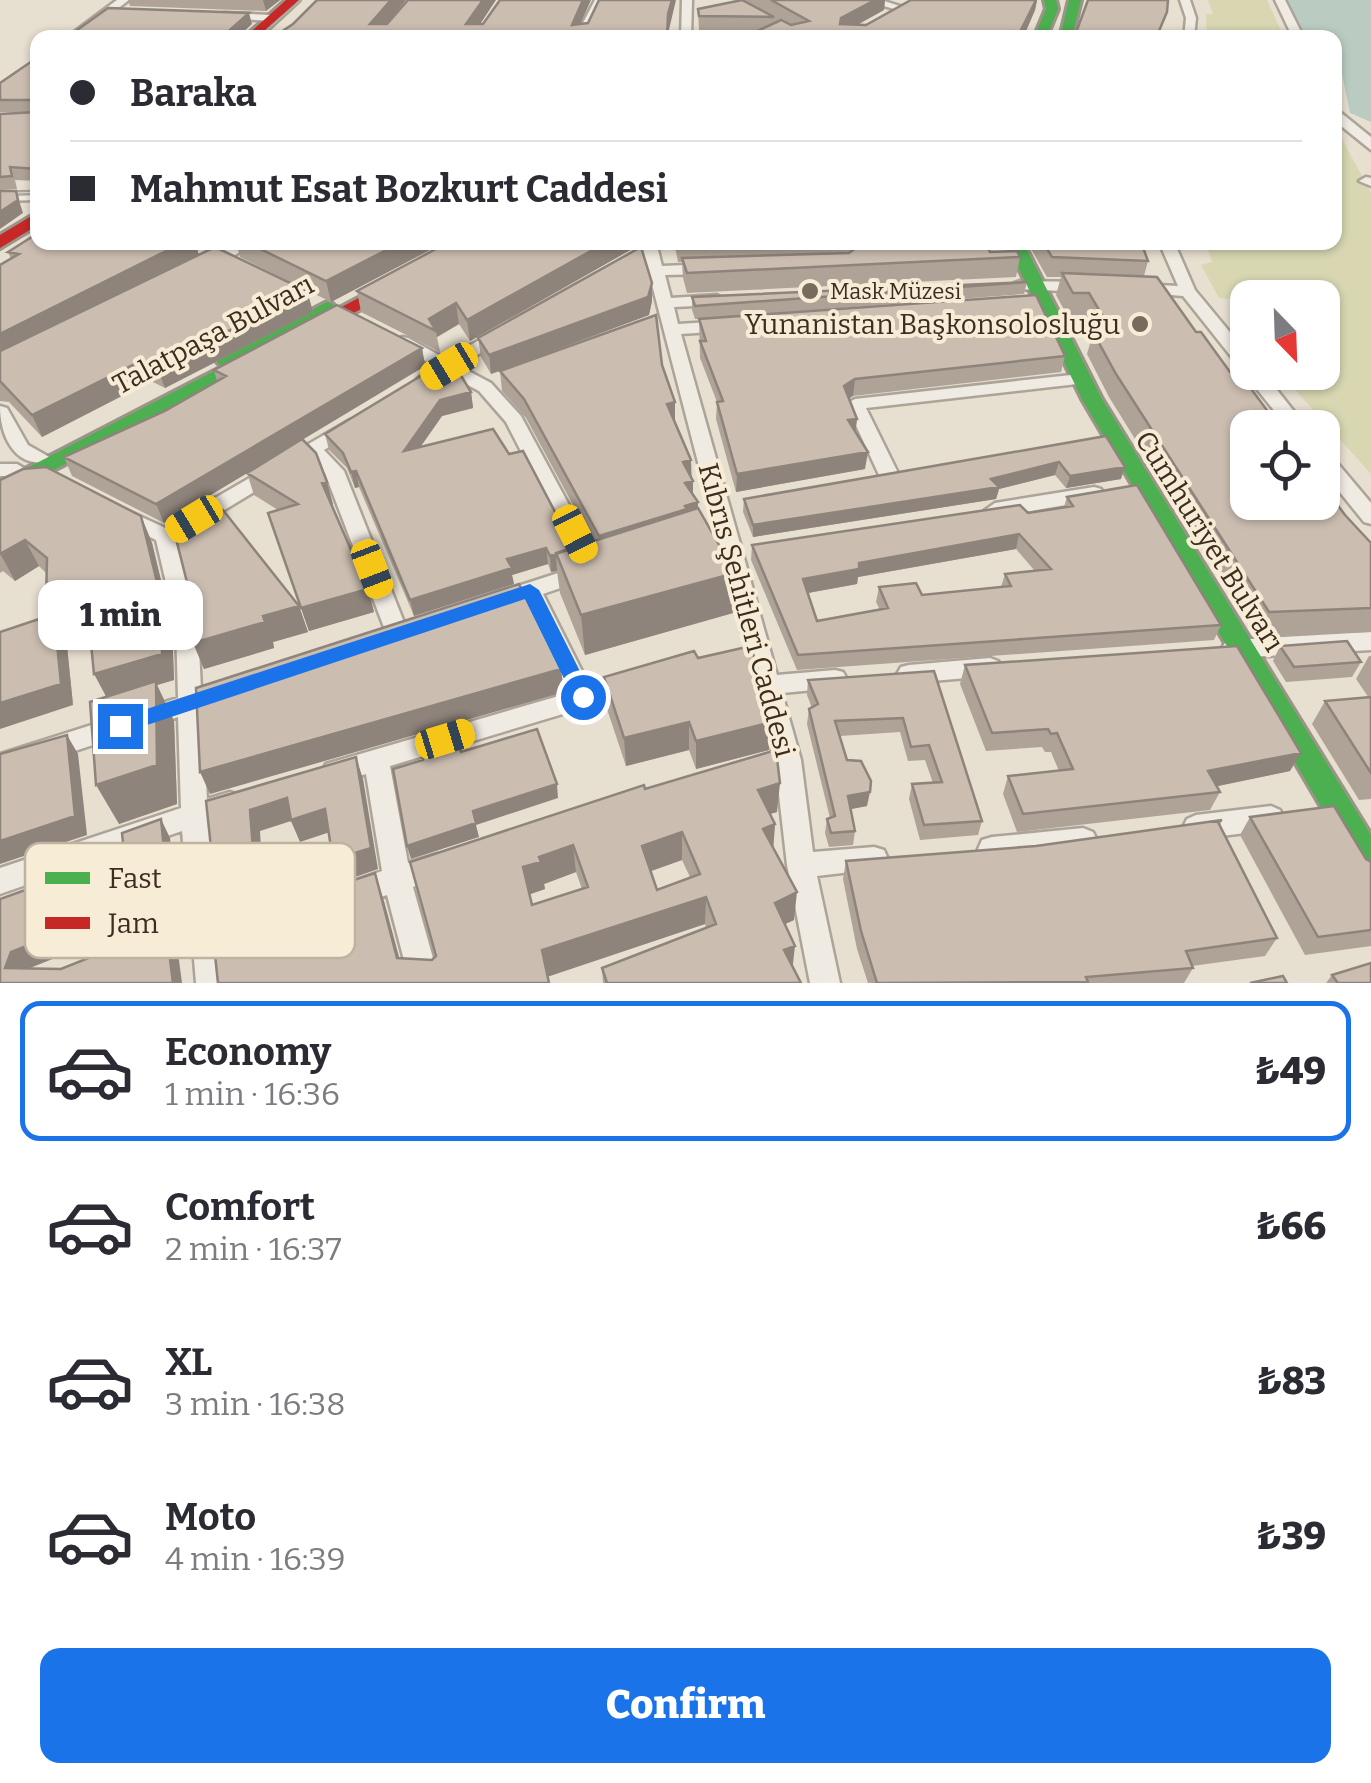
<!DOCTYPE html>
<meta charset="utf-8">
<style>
body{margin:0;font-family:Bitter,serif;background:#f7f7f7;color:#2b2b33;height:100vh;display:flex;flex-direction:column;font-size:38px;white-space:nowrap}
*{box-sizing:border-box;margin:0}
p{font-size:32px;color:#7c7c81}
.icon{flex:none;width:55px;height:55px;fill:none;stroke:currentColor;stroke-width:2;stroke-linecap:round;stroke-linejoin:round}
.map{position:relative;height:983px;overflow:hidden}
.drawer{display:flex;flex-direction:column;background:#fff;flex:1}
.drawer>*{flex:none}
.banner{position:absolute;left:30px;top:30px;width:1312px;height:220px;border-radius:20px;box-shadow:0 2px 8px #0004;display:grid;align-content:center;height:220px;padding:0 40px;background:#fff}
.needle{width:65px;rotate:157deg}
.tools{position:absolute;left:1230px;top:280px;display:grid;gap:20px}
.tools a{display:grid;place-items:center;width:110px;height:110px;border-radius:20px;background:#fff;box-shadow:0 2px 8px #0004;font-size:50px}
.end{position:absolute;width:45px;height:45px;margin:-22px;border:12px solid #1a73e8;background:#fff;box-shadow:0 0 0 5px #fff}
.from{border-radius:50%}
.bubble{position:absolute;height:70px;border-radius:20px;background:#fff;box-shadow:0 2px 8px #0004;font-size:32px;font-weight:800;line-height:70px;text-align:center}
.car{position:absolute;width:30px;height:60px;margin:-30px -15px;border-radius:12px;box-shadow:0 0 8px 2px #0007;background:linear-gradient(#f5c518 24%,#345 0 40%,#f5c518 0 76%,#345 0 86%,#f5c518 0)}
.banner b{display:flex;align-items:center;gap:35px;height:95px;font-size:38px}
.banner b+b{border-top:2px solid #e1e1e2}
.banner i{width:25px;height:25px;background:#2b2b33}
ul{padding:18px 0 0;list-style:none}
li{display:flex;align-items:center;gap:30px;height:140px;margin:0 20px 15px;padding:0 20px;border:5px solid transparent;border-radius:20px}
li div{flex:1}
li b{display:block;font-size:38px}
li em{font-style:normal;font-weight:800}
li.on{border-color:#1a73e8}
li>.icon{width:90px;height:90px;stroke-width:1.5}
.primary-button{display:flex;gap:20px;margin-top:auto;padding:20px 40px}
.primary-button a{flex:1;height:115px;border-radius:20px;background:#1a73e8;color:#fff;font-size:40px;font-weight:800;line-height:115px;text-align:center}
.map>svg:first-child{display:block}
.green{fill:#d8d7b2}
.water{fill:#baccc1}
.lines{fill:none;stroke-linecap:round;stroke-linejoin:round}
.street-casing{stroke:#aca498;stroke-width:5}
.fast-casing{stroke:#9c9488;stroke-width:6}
.jam-casing{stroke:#9c9488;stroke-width:6}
.street{fill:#efeae2;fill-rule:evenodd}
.fast{fill:#4caf50;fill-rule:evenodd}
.jam{fill:#c62828;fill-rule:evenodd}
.tram{stroke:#afa9a1;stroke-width:2.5}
.wall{fill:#afa397;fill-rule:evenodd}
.shaded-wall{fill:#8e847b}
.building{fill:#cbbdb0;stroke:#8e847b;stroke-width:2.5;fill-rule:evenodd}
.route{fill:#1a73e8}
.poi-dot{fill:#786b5d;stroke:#f7edd6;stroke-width:4}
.labels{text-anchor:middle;stroke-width:8;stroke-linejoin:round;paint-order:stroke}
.far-poi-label{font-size:22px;fill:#3d2c1f;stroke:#f7edd6;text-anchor:start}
.poi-label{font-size:28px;fill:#3d2c1f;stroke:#f7edd6;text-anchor:end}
.street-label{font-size:28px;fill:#3d2c1f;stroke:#f7edd6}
.key{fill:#f7edd6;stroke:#bfb39f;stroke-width:2.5}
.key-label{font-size:28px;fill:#3d2c1f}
</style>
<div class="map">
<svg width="1371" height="983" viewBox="0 0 1371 983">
<rect width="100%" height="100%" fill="#e7dfd0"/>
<path class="green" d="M1208 0H1267L1284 37H1207L1206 14H1213Z
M1335 126 1371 193V474L1280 373 1322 372V298H1248L1247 307 1242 300 1219 298 1201 265 1212 262 1206 243 1335 242Z"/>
<path class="water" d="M1285 0H1371V122L1350 113 1342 74 1335 70V38L1302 37Z"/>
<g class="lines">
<g class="street-casing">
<path id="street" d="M117 0H129L79 38H66Z
M595 0H605L586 38H575Z
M682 0H692L691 38H681Z
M864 0H881L909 9 904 12Z
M1180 0H1190L1196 18 1194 38H1184L1186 18Z
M1275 0H1285L1304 38H1293Z
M224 13 272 15 277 18 272 21 220 18 219 16Z
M1335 108 1371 137V150L1335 121Z
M1366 177 1371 178V186L1359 181Z
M38 192V200L0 201V193Z
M238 242H257L211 269 206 271 198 266Z
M641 242H656L662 266 710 264 718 269 710 274 665 275 671 298 717 295 725 300 717 305 674 307 678 324 727 321 735 326 727 331 681 334 777 675 835 670 843 672 847 679 843 686 835 688 782 693 801 760 813 852 874 847 884 850 888 859 884 868 817 876 840 983H810L787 865 775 760Z
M1159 242H1174L1195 290 1248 354V372H1263L1307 428H1288L1183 296 1134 292V286L1140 284 1178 286Z
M1020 281 1086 282 1094 287 1086 292 1014 289V283Z
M499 329 507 334 505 338 459 366 491 383 521 416 603 568 590 578 543 594 590 687 628 676 636 678 640 685 636 692 390 766 408 863 437 854 447 857 451 866 447 875 413 887 440 983H410L387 895 355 906 345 902 341 893 345 884 382 871 366 774 335 783 326 780 322 772 326 764 569 693 524 601 501 608 493 606 490 600 493 594 580 566 506 422 479 391 447 374 432 383H420L417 379 434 366 394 342 402 337 408 338 446 359Z
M1080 374 1086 375 1089 379 1086 383 866 408 900 477 890 483 880 477 846 404 855 399Z
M0 406 7 408 28 445 51 458 48 462C14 468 0 435 0 406Z
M350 420 359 426 357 430 324 450 344 471 409 635 406 641 398 644 390 641 387 635 325 473 310 458 198 526 191 528 181 521 184 516Z
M1322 451 1329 453 1371 503V524L1364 522 1322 470Z
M0 464H17L27 470 17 476H0Z
M1094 487 1101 489 1104 494 1101 499 995 517 985 510 995 503Z
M124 509 172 531 175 536 198 625 201 690 222 684 231 686 234 693 231 700 202 709 207 799 230 792 239 795 243 803 239 811 208 822 219 925 238 918 248 922 252 932 248 942 222 951 226 983H196L192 935 146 954 136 950 131 940 136 930 189 909 182 831 0 894V868L181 808 178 717 145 728 136 725 133 718 136 711 178 698 176 625 156 540 117 521 114 516Z
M1371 632V650L1233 658 1225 655 1221 649 1225 643 1233 640Z
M990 658 998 661 1002 667 998 673 990 676 909 683 901 681 897 674 901 667 909 665Z
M117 717 126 720 129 727 126 734 0 776V754Z
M1271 806 1280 810 1284 818 1280 826 1271 830 1196 839 1187 835 1183 827 1187 819 1196 815Z
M1083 828 1093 832 1097 840 1093 848 1083 852 992 861 982 858 978 849 982 840 992 837Z"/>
</g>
<g class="fast-casing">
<path id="fast" d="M1044 0H1056L1058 9 1046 38H1034L1046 9Z
M1069 0H1081L1072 38H1060Z
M1006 242H1023L1102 399 1371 835V877L1360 873 1082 399Z
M327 302 333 304V312L254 355 260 360 257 364 0 498V482L222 367 217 362 220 358Z"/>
</g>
<g class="jam-casing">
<path id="jam" d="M286 0H299L258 38H244Z
M38 212V225L0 248V235Z
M396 278 402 279V287L320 331H306L304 327Z"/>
</g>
<use href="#street" class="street"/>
<use href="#fast" class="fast"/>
<use href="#jam" class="jam"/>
<path class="tram" d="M258 38 301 0
M0 195 38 194"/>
</g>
<path class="wall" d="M128 0H280L266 11 130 6Z
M743 0H885L884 10 857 25H866L911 0H1037L1035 10 1023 38H742L754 32 699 31 698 9Z
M38 57V181L15 180 17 189 0 190V114L34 112H0V83Z
M236 242H445L331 302 240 257Z
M449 242H632V249L470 341 459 324 437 337 440 352 361 312 357 291Z
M674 242H985L990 252 1020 257 1016 277 687 293 683 278 682 262H678Z
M1027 242H1141L1148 261 1144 276 1196 332 1230 372 1345 515 1371 543V632L1257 636 1109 397 1087 354 1093 333 1083 315H1067L1056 295 1061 277H1047Z
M8 252 199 255 307 291 313 312 165 388 151 381 42 437 9 402 0 401V265L11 259Z
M1027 282 1024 294 695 319 692 310V297Z
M652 283V301L649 315 491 374 481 357 478 338Z
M699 319 1065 356 1061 372 853 396 849 398 857 419 855 432 865 469 736 492 716 419 717 402 700 358Z
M422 348 425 366 302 440 333 504 332 505 368 589 374 612 309 631 268 513 278 510 254 495 247 473 199 502 299 606 308 632 273 642 274 648 204 669 191 598 171 518 164 523 72 476 64 457 165 411 217 381 214 370Z
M662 365 675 402 674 421 691 460 693 496 698 502V508L735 573 733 613 585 655 560 593 557 571 551 572 548 564 512 575 514 584 414 616 359 487 355 488 347 468 329 450 325 434 471 392 473 408 442 416 421 446 509 454 574 548 593 542 526 418 502 391 500 371Z
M1106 436 1121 479 1066 488 1055 475 999 489 996 499 753 537 743 512 744 499Z
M0 480 141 516 152 543 172 626 174 680 157 685 174 721 177 804 119 824 106 697 89 621 61 628 66 636 73 705 53 615 46 573 39 566 15 581 3 571 0 573Z
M1067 497 1221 625 1214 640 797 670 751 560 752 545 1028 513 1064 507ZM1016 549 1035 571 1005 574 1001 587 922 595 879 587 876 602 880 610 817 621 808 593 857 584 858 577Z
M1280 646 1361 662 1352 677 1286 682 1273 661Z
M1369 656H1371V799L1359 800 1312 724 1325 701 1369 698 1356 679Z
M698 658 769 750 696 769 689 750 626 766 606 706 604 677Z
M965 665 1290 771 1217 786 1220 792 1210 810 1017 832 1003 794 1008 776 1059 771 1051 752H1045L1042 747 986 751 960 684Z
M934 671 982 821 978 835 920 840 909 799 912 784 933 783 925 760 908 761 900 732 840 736 847 760 867 806 851 809 855 831 853 845 829 847 825 833 827 819 830 818 807 724 809 709 812 708 807 695 808 680Z
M645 789 777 812 770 814 775 824 773 847 794 920 785 924 793 966 801 983H603L602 968 706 928 705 924 548 976 218 983 375 873 399 958 432 960ZM682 860 690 877 657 890 650 871ZM576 872 582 889 532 905 529 894 545 889 544 884Z
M1250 817 1371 862V946L1305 955 1240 835Z
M1222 820 1220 825 1277 938 1265 956 1192 966 1193 968 1184 983H868L857 949 843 879 846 861 1036 846Z
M1332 975 1371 983H1326Z"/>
<path class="shaded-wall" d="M263 0H280L266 11Z
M391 0H406L376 38 370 24Z
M483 0H496L471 38 466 24Z
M583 0H591L574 38 572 25Z
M672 0H676L667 38 668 14Z
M875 0H885L884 10 839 35 841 18Z
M1036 0H1037L1035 10 1023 38H1019Z
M249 13 252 24 237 38H221Z
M16 191 23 213 0 229V212Z
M184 242H195L200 258 0 361V334Z
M402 242H445L331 302 326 281Z
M607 242H632V249L470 341 467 320Z
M652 283V301L649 315 491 374 489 355Z
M307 291 313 312 165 388 157 367Z
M456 303 459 324 437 337 436 331 429 319Z
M422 348 425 366 164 523 156 504Z
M143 360 151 381 42 437 32 415Z
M855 379 853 396 842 403 844 386Z
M471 392 473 408 442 416 407 466 404 451 440 400Z
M675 402V421L668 424 667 404Z
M857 419 855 436 848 420Z
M868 452 865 469 736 492 737 474Z
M691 460V480L683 462Z
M1059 462 1055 475 999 489 996 499 753 537V525L991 479Z
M1125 467 1121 479 1066 488 1070 476Z
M356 471 359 487 355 488 351 472Z
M693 481V501L685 483Z
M327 482 333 504 329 506 322 483Z
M698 502 697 522 601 556 599 536Z
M141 516 152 543 172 626 174 680 157 685 174 721 177 804 119 824 96 785 108 700 94 674Z
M1019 534 1016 549 858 577 857 584 802 594 803 579 859 563Z
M25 540 39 566 15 581 1 555Z
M546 548 548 564 512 575 514 584 414 616 410 600 507 559Z
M556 554 557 571 551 572 550 556Z
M735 573 733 613 585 655 581 615Z
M368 589 374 612 309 631 301 608Z
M86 592 99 618 61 628 66 636 73 705 0 729V703L54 617 46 602Z
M299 606 308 632 273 642 274 648 204 669 193 643 263 616Z
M561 669 564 692 210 794 200 772Z
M689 722V750L626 766 624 738Z
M772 722 769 750 696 769V741Z
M67 735 78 754 87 835 0 864V841Z
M1301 753 1290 771 1199 790 1208 771Z
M356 757 363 779 378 869 341 882 333 860Z
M780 783 777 812 756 818 758 790Z
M557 784 558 798 476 825 479 837 411 859 407 846 473 811Z
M870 792 867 806 846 810 848 796Z
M287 798 325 809 333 831 300 842 291 821 260 831 263 884 254 888 257 909 223 920 212 899 244 866 250 810Z
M161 819 170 838 178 909 25 970 5 968 11 952 168 891Z
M775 824 773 852 763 829Z
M682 832V860L643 874 642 846Z
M573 845 576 872 544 884 545 889 528 895 523 867 539 857Z
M375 873 384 901 406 983 397 958Z
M797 892 794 920 772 930 775 903Z
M706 897 705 924 547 977 542 950Z
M166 927 177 945 182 983H173Z
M795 946 792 972 784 950Z"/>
<path class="building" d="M317 0H391L370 24H387L408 0H483L466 24H483L500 0H583L572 25 588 23 599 0H672L668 14 667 38H272L293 24Z
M742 0 774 17 699 16 698 9Z
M771 0H875L841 18 840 24 866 25 911 0H1036L1020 32 1013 31 1010 38H742L781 20 791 25 809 21Z
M1088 0H1168L1167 12 1156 38H1074Z
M108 8 249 13 221 38H66Z
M38 57V169L10 167 12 176 0 177V114L37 112 34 100H0V83Z
M0 191H16L18 200 0 212Z
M38 233V242H184L0 334V265L19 254 8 252Z
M246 242H402L326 281Z
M449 242H607L467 320 456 303 429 319 436 331 357 291Z
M859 242H985L990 252 1017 251 1020 257 687 273 682 258 849 253 861 244Z
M1043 242H1141L1148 261 1052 257Z
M215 247 307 291 157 367 143 360 32 415 0 381V351Z
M641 247 652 283 648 297 489 355 478 338Z
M1062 273 1157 277 1196 332H1201L1230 372 1238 371 1280 428H1248V502H1322V484L1345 515 1371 543V608L1269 612 1116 374 1093 332 1111 330 1089 293H1073Z
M1027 282 695 306 692 297Z
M1036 295 1065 356 855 379 844 386 857 419 848 420 868 452 737 474 717 402 723 401 700 341H706L699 319Z
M337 305 422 348 156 504 64 457 165 411 226 376 214 370Z
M656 315 662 365 675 402 667 404 691 460 683 462 693 481 685 483 698 502 685 506 687 509 599 536 524 399 500 371Z
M444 362 457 369 471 392 440 400 404 451 493 429 509 454 523 451 574 548 550 556 546 548 507 559 512 568 410 600 356 471 351 472 343 453 325 434Z
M1106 436 1125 467 1070 476 1059 462 991 479 999 487 753 525 744 499Z
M302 439 316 453 327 482 322 483 368 589 301 608 268 513 298 504 247 473Z
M46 467 141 516 161 599 162 654 94 674 86 592 46 602 47 558 25 540 0 554V480L23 469Z
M1137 485 1221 625 798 655 752 545 1020 505 1028 513 1073 506 1067 497ZM1019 534 1051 569 1005 574 1011 586 922 595 916 583 879 587 888 608 817 621 803 579 859 569V563Z
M195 500 223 510 299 606 263 616 265 622 193 643 191 598 170 515Z
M698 508 735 573 581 615 556 553Z
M519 584 561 669 200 772 196 688Z
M54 614 61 684 0 703V632Z
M1347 641 1361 662 1294 667 1280 646Z
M751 646 772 722 696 741 689 722 624 738 604 677 694 651 698 658Z
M1237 646 1301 753 1208 771 1220 792 1023 814 1008 776 1073 769 1057 733 1051 734 1048 729 992 733 965 665Z
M934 671 982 821 924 825 912 784 942 782 929 745 911 747 903 718 835 721 847 760 861 761 871 781 870 792 848 796 855 831 831 833 827 819 835 816 809 709 818 704 808 680Z
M156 681 157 765 96 785 90 702Z
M1371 697V773L1325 701Z
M537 729 557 784 473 811 476 823 407 846 393 769 423 760 419 747 456 736 461 752Z
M67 735 75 816 0 841V754Z
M776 750 780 783 758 790 775 824 763 829 797 892 775 903 795 946 784 950 801 983H607L602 968 716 924 706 897 542 950 549 983H218L212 927 375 873 397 958 432 960 436 956 410 862 644 785 645 789ZM682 832 700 874 657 890 642 846ZM573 845 588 887 532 905 523 867 541 862 539 857Z
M356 757 371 848 333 860 325 809 291 820 287 798 250 810 254 863 244 866 246 888 212 899 208 858 212 857 206 801Z
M1334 806 1366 859 1371 862V930L1318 937 1250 817Z
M161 819 168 891 11 952 5 968 61 969 166 927 173 983H0V899L70 874V883L125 863 122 833Z
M1222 820 1218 822 1277 938 1186 951 1193 968 1086 977 1088 982 877 983 861 931 846 861 1036 846Z
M1371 963V983H1338L1332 975Z
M1283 976 1287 983H1250Z"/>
<path class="route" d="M530 584 539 590 593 697 590 703H576L525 599 120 734 110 726 113 720Z"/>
<g class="poi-dot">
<circle cx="810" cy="291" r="10"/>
<circle cx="1140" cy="324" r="10"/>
</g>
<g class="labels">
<g class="far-poi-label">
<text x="830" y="299">Mask Müzesi</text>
</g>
<g class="poi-label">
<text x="1120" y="334">Yunanistan Başkonsolosluğu</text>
</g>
<g class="street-label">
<text transform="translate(213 334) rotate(-28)" y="10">Talatpaşa Bulvarı</text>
<text transform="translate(1210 541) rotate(58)" y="10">Cumhuriyet Bulvarı</text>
<text transform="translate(747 610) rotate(75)" y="10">Kıbrıs Şehitleri Caddesi</text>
</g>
</g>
<rect x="25" y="843" width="330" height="115" rx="15" class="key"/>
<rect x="45" y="872" width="45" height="12" fill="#4caf50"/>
<rect x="45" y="917" width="45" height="12" fill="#c62828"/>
<g class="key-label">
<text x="108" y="888">Fast</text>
<text x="108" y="933">Jam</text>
</g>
</svg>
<div class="tools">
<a><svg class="needle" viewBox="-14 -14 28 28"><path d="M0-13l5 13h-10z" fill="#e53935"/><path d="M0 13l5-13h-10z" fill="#7c7c81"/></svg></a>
<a><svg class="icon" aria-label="locate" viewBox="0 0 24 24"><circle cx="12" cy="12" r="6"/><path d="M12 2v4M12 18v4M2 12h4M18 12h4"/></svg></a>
</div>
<i class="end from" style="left:583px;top:697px"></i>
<i class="end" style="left:120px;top:726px"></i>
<div class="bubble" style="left:38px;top:580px;width:165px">1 min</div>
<i class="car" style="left:449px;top:366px;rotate:239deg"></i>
<i class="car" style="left:194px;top:519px;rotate:239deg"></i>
<i class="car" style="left:575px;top:534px;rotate:153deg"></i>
<i class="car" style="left:372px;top:569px;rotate:159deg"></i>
<i class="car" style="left:445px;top:739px;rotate:73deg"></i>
<div class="banner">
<b><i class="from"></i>Baraka</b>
<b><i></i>Mahmut Esat Bozkurt Caddesi</b>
</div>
</div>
<section class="drawer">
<ul>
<li class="on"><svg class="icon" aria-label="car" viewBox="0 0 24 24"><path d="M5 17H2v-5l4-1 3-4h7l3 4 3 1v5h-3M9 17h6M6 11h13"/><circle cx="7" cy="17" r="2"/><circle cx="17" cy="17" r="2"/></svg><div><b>Economy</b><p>1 min · 16:36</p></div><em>₺49</em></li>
<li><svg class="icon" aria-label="car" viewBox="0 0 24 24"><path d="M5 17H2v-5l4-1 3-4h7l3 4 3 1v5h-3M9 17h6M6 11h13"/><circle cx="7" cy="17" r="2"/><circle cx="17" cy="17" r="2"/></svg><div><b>Comfort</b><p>2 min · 16:37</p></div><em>₺66</em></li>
<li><svg class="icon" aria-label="car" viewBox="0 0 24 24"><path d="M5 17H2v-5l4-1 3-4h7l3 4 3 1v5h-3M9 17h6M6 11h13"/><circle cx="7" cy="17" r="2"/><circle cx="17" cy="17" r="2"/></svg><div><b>XL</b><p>3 min · 16:38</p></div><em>₺83</em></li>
<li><svg class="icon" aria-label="car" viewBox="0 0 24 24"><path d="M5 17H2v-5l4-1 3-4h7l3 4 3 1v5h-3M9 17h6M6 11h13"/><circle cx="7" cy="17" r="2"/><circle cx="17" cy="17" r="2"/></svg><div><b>Moto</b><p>4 min · 16:39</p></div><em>₺39</em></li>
</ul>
<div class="primary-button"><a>Confirm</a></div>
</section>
